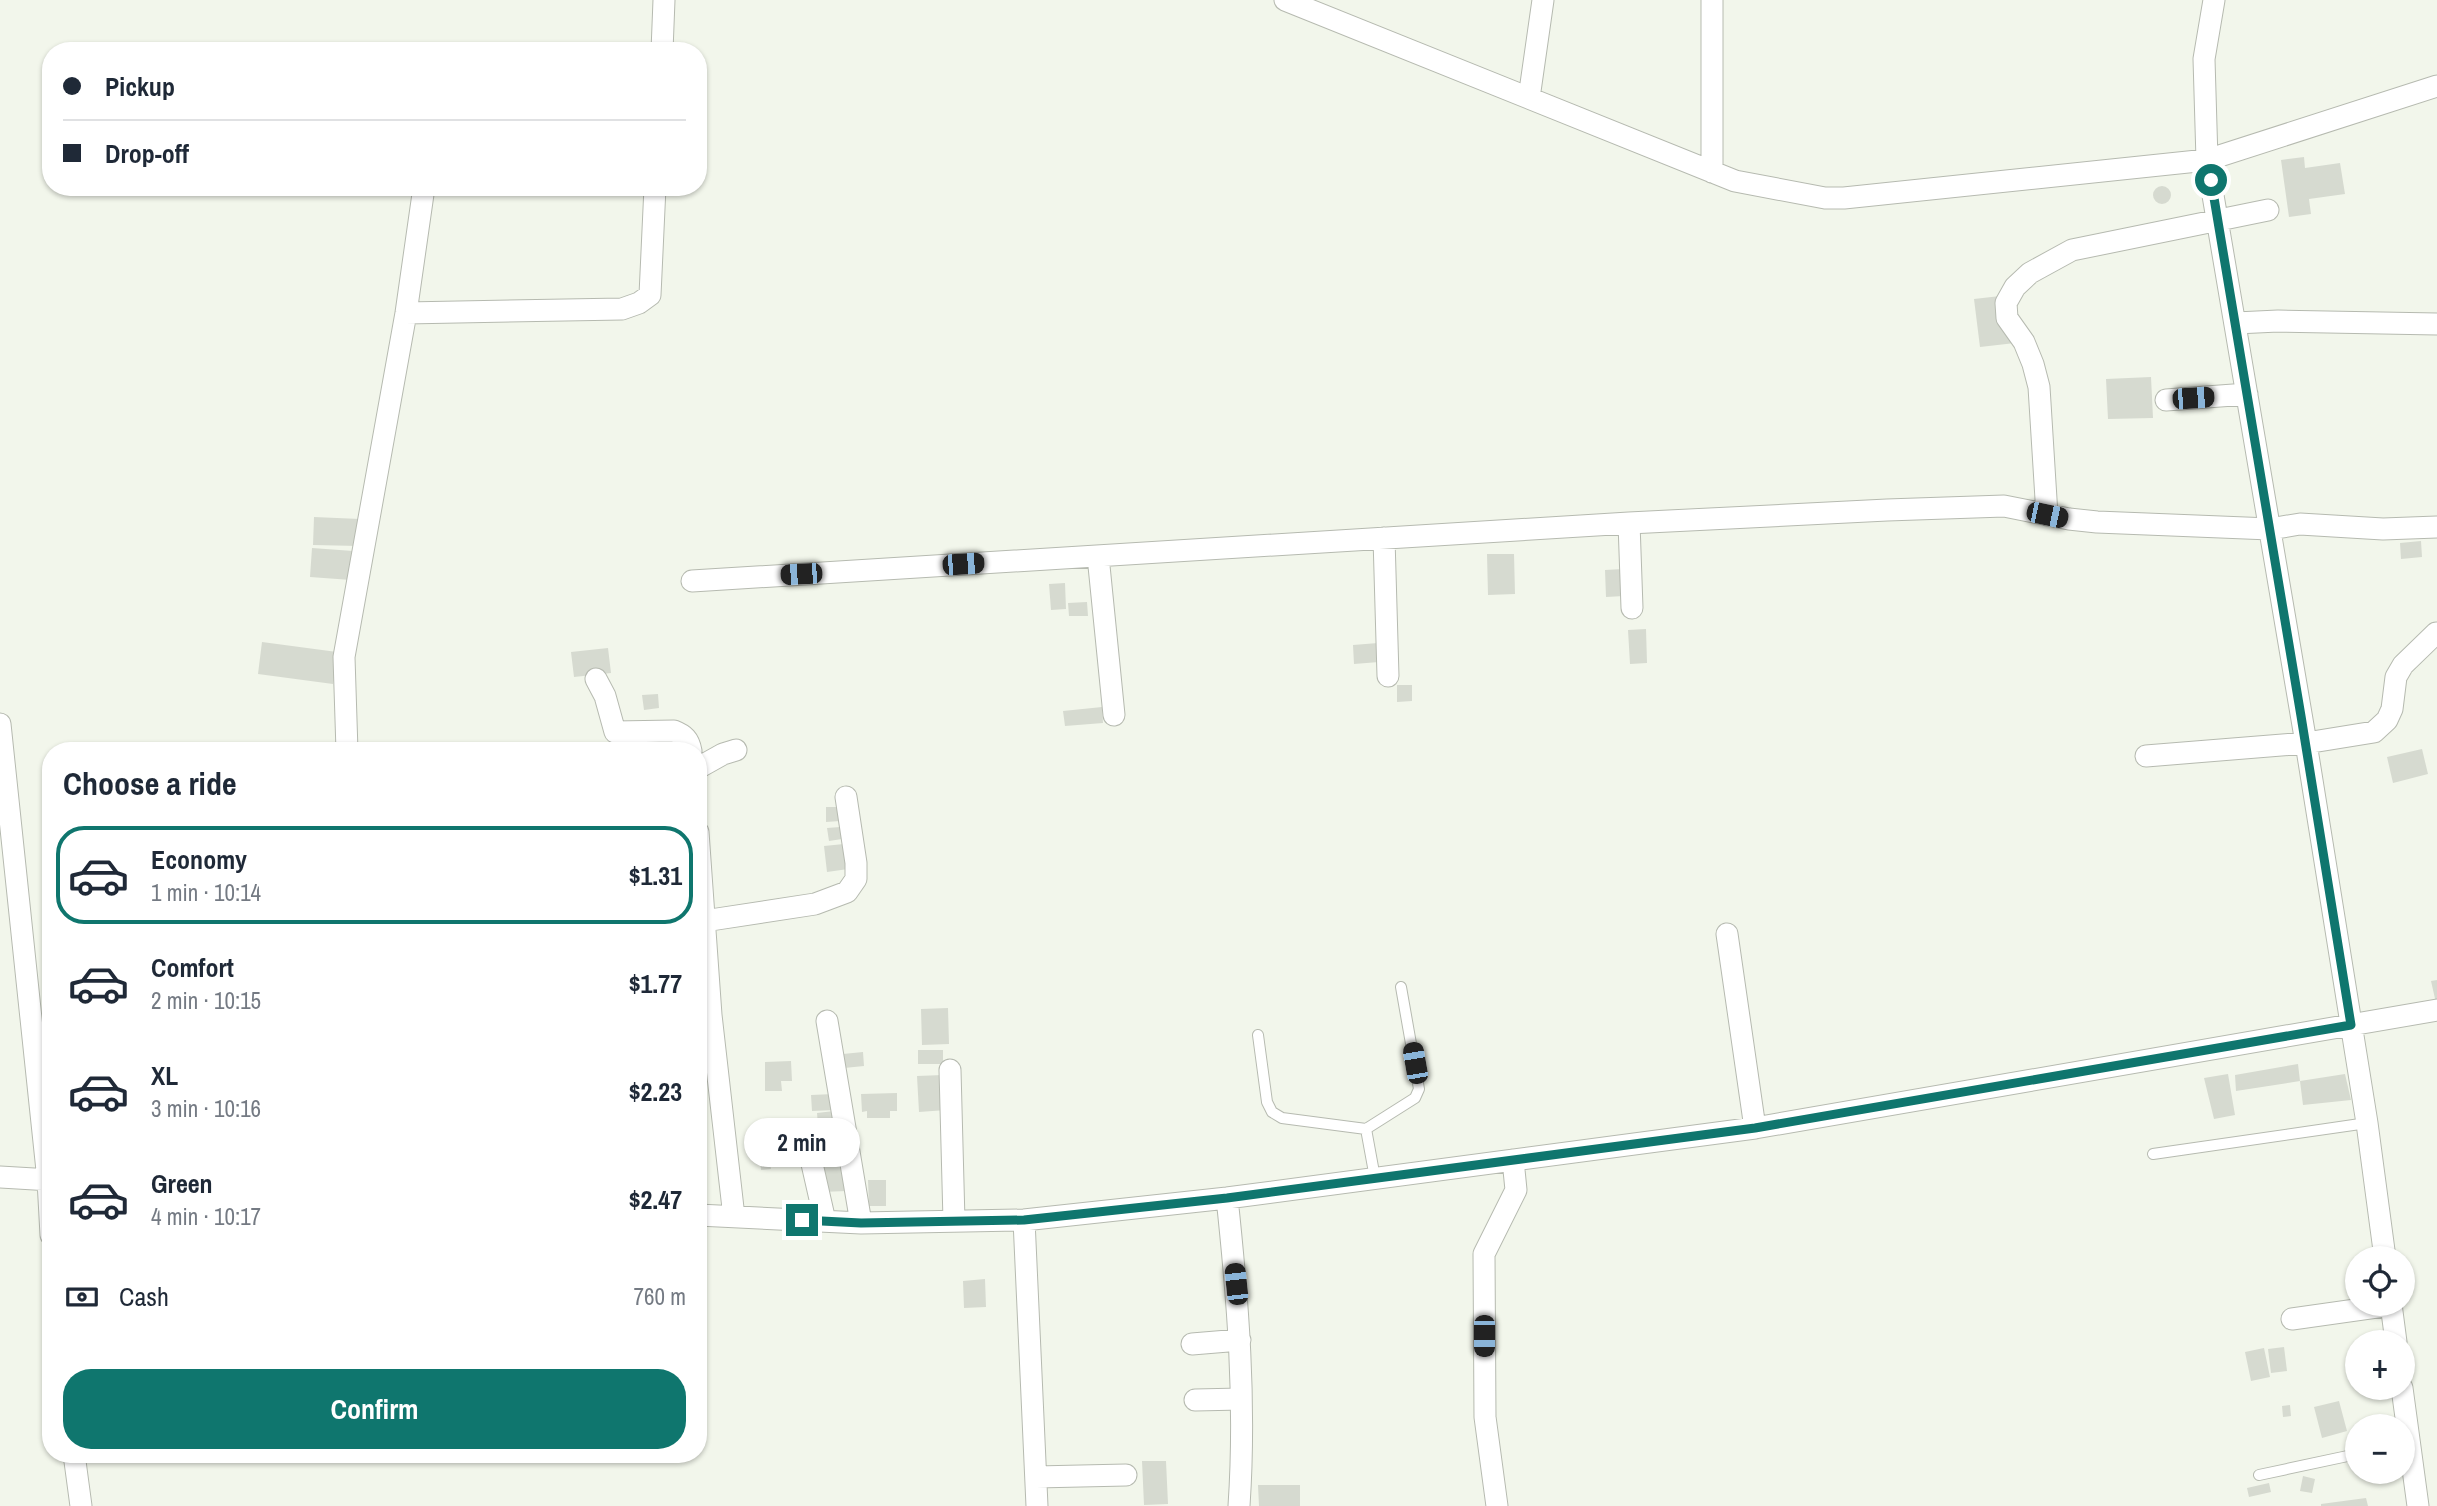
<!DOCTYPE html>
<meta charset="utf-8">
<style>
body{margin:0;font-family:"Archivo Narrow",sans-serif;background:#f2f2f3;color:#1f2937;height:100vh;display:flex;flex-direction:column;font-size:26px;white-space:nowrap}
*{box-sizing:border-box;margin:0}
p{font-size:23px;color:#747a83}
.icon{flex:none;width:38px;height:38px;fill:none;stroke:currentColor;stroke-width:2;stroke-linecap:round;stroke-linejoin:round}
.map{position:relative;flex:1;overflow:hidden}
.drawer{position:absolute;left:42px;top:742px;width:665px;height:721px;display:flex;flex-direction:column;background:#fff;border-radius:28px;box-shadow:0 2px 5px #0004}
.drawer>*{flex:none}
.banner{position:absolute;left:42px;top:42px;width:665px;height:154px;border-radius:28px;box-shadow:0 2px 5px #0004;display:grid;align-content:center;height:154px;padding:0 21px;background:#fff}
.buttons{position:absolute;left:2345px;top:1246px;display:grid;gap:14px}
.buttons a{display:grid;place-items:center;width:70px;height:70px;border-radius:50%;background:#fff;box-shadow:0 2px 5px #0004;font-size:35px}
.end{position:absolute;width:32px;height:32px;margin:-16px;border:9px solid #0f766e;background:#fff;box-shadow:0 0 0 4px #fff}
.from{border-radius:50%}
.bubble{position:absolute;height:49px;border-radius:24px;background:#fff;box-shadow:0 2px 5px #0004;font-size:23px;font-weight:800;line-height:49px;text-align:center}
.car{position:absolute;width:21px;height:42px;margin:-21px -10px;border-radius:9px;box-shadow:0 0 5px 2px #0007;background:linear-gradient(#222 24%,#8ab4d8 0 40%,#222 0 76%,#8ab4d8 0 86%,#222 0)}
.banner b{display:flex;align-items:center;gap:24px;height:66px;font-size:26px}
.banner b+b{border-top:2px solid #e0e1e3}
.banner i{width:18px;height:18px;background:#1f2937}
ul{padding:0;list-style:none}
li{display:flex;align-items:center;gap:21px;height:98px;margin:0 14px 10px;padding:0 7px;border:4px solid transparent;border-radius:28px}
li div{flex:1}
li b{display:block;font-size:26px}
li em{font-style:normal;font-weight:800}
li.on{border-color:#0f766e}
li>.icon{width:63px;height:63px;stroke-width:1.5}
h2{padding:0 21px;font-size:32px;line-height:84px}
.pay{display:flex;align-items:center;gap:18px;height:77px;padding:0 21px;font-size:26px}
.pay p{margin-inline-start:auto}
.action{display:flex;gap:14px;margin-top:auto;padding:14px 21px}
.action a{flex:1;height:80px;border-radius:28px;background:#0f766e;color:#fff;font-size:28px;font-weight:800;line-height:80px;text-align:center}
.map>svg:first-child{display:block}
.building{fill:#d6dad0}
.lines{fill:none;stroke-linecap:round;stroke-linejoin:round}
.service-casing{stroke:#b6bab0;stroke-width:12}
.minor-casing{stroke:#b6bab0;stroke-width:23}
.service{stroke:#fff;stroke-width:10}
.minor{stroke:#fff;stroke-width:21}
.route{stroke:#0f766e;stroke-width:9}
</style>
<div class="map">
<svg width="2437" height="1506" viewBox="0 0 2437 1506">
<rect width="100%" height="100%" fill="#f2f6eb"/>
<path class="building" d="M2304 157 2305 168 2340 163 2345 194 2309 199 2311 214 2289 217 2281 160Z
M2153 195a9 9 0 1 1 18 0a9 9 0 1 1-18 0Z
M2009 295 2015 343 1980 347 1974 299Z
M2151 377 2153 418 2108 419 2106 379Z
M314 517 360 519 359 546 313 545Z
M2421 541 2422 557 2401 559 2400 543Z
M312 548 353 551 351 580 310 577Z
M1487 554H1514L1515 594 1488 595Z
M1623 569 1624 596 1606 597 1605 570Z
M1065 583 1066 609 1051 610 1049 584Z
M1087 602 1088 616H1069L1068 603Z
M1646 629 1647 663 1630 664 1628 630Z
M262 642 337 652 333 684 258 674Z
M1378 643 1379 662 1354 664 1353 645Z
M608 648 611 673 574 677 571 652Z
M1397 685H1412V701L1397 702Z
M658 694 659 708 644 710 642 695Z
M1102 707 1103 723 1065 726 1063 711Z
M2422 749 2428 774 2393 783 2387 757Z
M826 807H839L840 821 826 822Z
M840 827 842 839 829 841 827 828Z
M844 844 848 869 827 872 824 846Z
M2437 980V1003H2436L2431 981Z
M948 1008 949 1044 922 1045 921 1009Z
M918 1050H943V1064H918Z
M863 1052 864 1066 844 1068 843 1054Z
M791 1061 792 1081H781L782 1091H765V1062Z
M2298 1064 2300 1081 2236 1091 2235 1075Z
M2228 1074 2235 1115 2214 1119 2204 1078Z
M2345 1074 2351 1100 2303 1105 2300 1081Z
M943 1075 946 1110 919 1112 917 1076Z
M897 1093V1111H890V1118H867V1111L862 1112 861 1094Z
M834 1094 835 1110 812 1111 811 1095Z
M834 1111 838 1150 820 1151 817 1113Z
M845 1153 847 1191 821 1192 819 1155Z
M769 1157 771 1169 761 1170 760 1158Z
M868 1180H886V1206H869Z
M985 1279 986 1307 964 1308 963 1281Z
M2284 1347 2287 1371 2271 1373 2268 1349Z
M2264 1348 2270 1377 2251 1381 2245 1352Z
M2339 1401 2347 1431 2322 1438 2314 1407Z
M2290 1405 2291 1416 2283 1417 2282 1406Z
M1142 1461H1166L1168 1504 1144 1505Z
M2303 1476 2315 1479 2312 1493 2300 1491Z
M2269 1483 2271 1492 2249 1497 2247 1488Z
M1258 1485H1300V1506H1259Z
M2366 1498 2368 1506H2321V1504Z"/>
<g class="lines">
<g class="service-casing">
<path id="service" d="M1258 1035 1267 1102 1272 1112 1282 1118 1366 1129
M2153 1154 2367 1123
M1375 1178 1366 1129 1415 1098 1419 1089 1401 987
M2259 1475 2357 1454"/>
</g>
<g class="minor-casing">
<path id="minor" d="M1285 0 1735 181 1825 198H1844L2207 160 2437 86
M2214 0 2204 59 2207 160 2306 743 2367 1123 2385 1258
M662 51 664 0
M1529 98 1543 0
M1712 172V0
M406 313 622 309 639 303 650 295 655 187
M2236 323 2278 321 2437 324
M2166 400 2247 394
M2047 515 2039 387 2033 364 2024 342 2007 318 2006 303 2015 287 2030 273 2072 250 2268 210
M1629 523 1632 608
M1384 538 1388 676
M1098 556 1114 715
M692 581 1629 523 1887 510 2004 506 2069 519 2097 522 2270 529 2300 524 2383 529 2437 527
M596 679 605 696 615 732 674 731C684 735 689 739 691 751
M0 724 48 1180 51 1235
M347 751 344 657 406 313 424 187
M2146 756 2306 743 2374 732 2387 720 2392 709 2396 677 2403 665 2436 633
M698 768 723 754 736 750
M698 832 711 1015 734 1217
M704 921 815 904 847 892 856 879V863L846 797
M1727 934 1755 1128
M827 1021 861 1223
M950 1070 954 1221
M810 1155 825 1221
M0 1177 51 1180
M1227 1198C1238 1301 1246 1403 1239 1506
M698 1215 861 1223 1024 1220 1227 1198 1755 1128 2437 1010
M1024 1220 1037 1506
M2391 1304 2396 1342
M2292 1319 2391 1305
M1192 1344 1240 1340
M2402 1388 2418 1506
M1195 1400 1241 1399
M74 1454 81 1506
M1036 1477 1126 1475
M1497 1506 1485 1417 1484 1254 1516 1190 1513 1160"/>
</g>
<use href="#service" class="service"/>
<use href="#minor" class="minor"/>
</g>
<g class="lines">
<path class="route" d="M802 1220 861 1223 1024 1220 1227 1198 1755 1128 2351 1025 2301 716 2211 180"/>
</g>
</svg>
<div class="buttons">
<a><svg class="icon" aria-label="locate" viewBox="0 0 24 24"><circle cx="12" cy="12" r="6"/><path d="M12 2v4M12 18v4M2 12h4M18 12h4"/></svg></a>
<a>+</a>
<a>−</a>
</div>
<i class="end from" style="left:2211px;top:180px"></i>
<i class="end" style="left:802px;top:1220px"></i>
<div class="bubble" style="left:744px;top:1118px;width:116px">2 min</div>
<i class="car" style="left:2193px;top:398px;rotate:86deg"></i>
<i class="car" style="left:2047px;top:515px;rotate:102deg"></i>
<i class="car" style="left:963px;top:564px;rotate:86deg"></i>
<i class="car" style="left:801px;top:574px;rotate:267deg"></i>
<i class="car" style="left:1415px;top:1063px;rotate:350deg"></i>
<i class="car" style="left:1236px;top:1284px;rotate:354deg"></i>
<i class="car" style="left:1484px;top:1336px;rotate:180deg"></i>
<div class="banner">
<b><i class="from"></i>Pickup</b>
<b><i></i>Drop-off</b>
</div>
<section class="drawer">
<h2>Choose a ride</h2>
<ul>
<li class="on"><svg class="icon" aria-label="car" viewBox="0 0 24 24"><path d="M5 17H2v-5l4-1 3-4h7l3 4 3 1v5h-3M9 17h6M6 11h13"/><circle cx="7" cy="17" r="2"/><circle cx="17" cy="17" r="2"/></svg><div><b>Economy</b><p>1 min · 10:14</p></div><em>$1.31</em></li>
<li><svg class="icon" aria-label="car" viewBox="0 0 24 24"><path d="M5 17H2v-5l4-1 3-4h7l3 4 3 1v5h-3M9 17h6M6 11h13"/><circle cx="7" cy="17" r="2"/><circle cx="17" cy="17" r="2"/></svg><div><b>Comfort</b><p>2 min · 10:15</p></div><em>$1.77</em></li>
<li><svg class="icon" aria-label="car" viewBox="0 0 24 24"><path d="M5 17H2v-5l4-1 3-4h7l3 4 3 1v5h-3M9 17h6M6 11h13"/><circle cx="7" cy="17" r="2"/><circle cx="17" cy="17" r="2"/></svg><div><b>XL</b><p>3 min · 10:16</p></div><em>$2.23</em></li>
<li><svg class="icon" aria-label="car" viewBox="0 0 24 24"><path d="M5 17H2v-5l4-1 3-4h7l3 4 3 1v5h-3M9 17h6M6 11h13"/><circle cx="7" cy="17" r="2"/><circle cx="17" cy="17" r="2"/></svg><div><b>Green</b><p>4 min · 10:17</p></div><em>$2.47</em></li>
</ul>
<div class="pay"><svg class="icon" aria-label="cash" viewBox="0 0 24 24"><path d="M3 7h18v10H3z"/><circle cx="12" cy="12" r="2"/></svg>Cash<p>760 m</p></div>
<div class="action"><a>Confirm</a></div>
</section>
</div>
